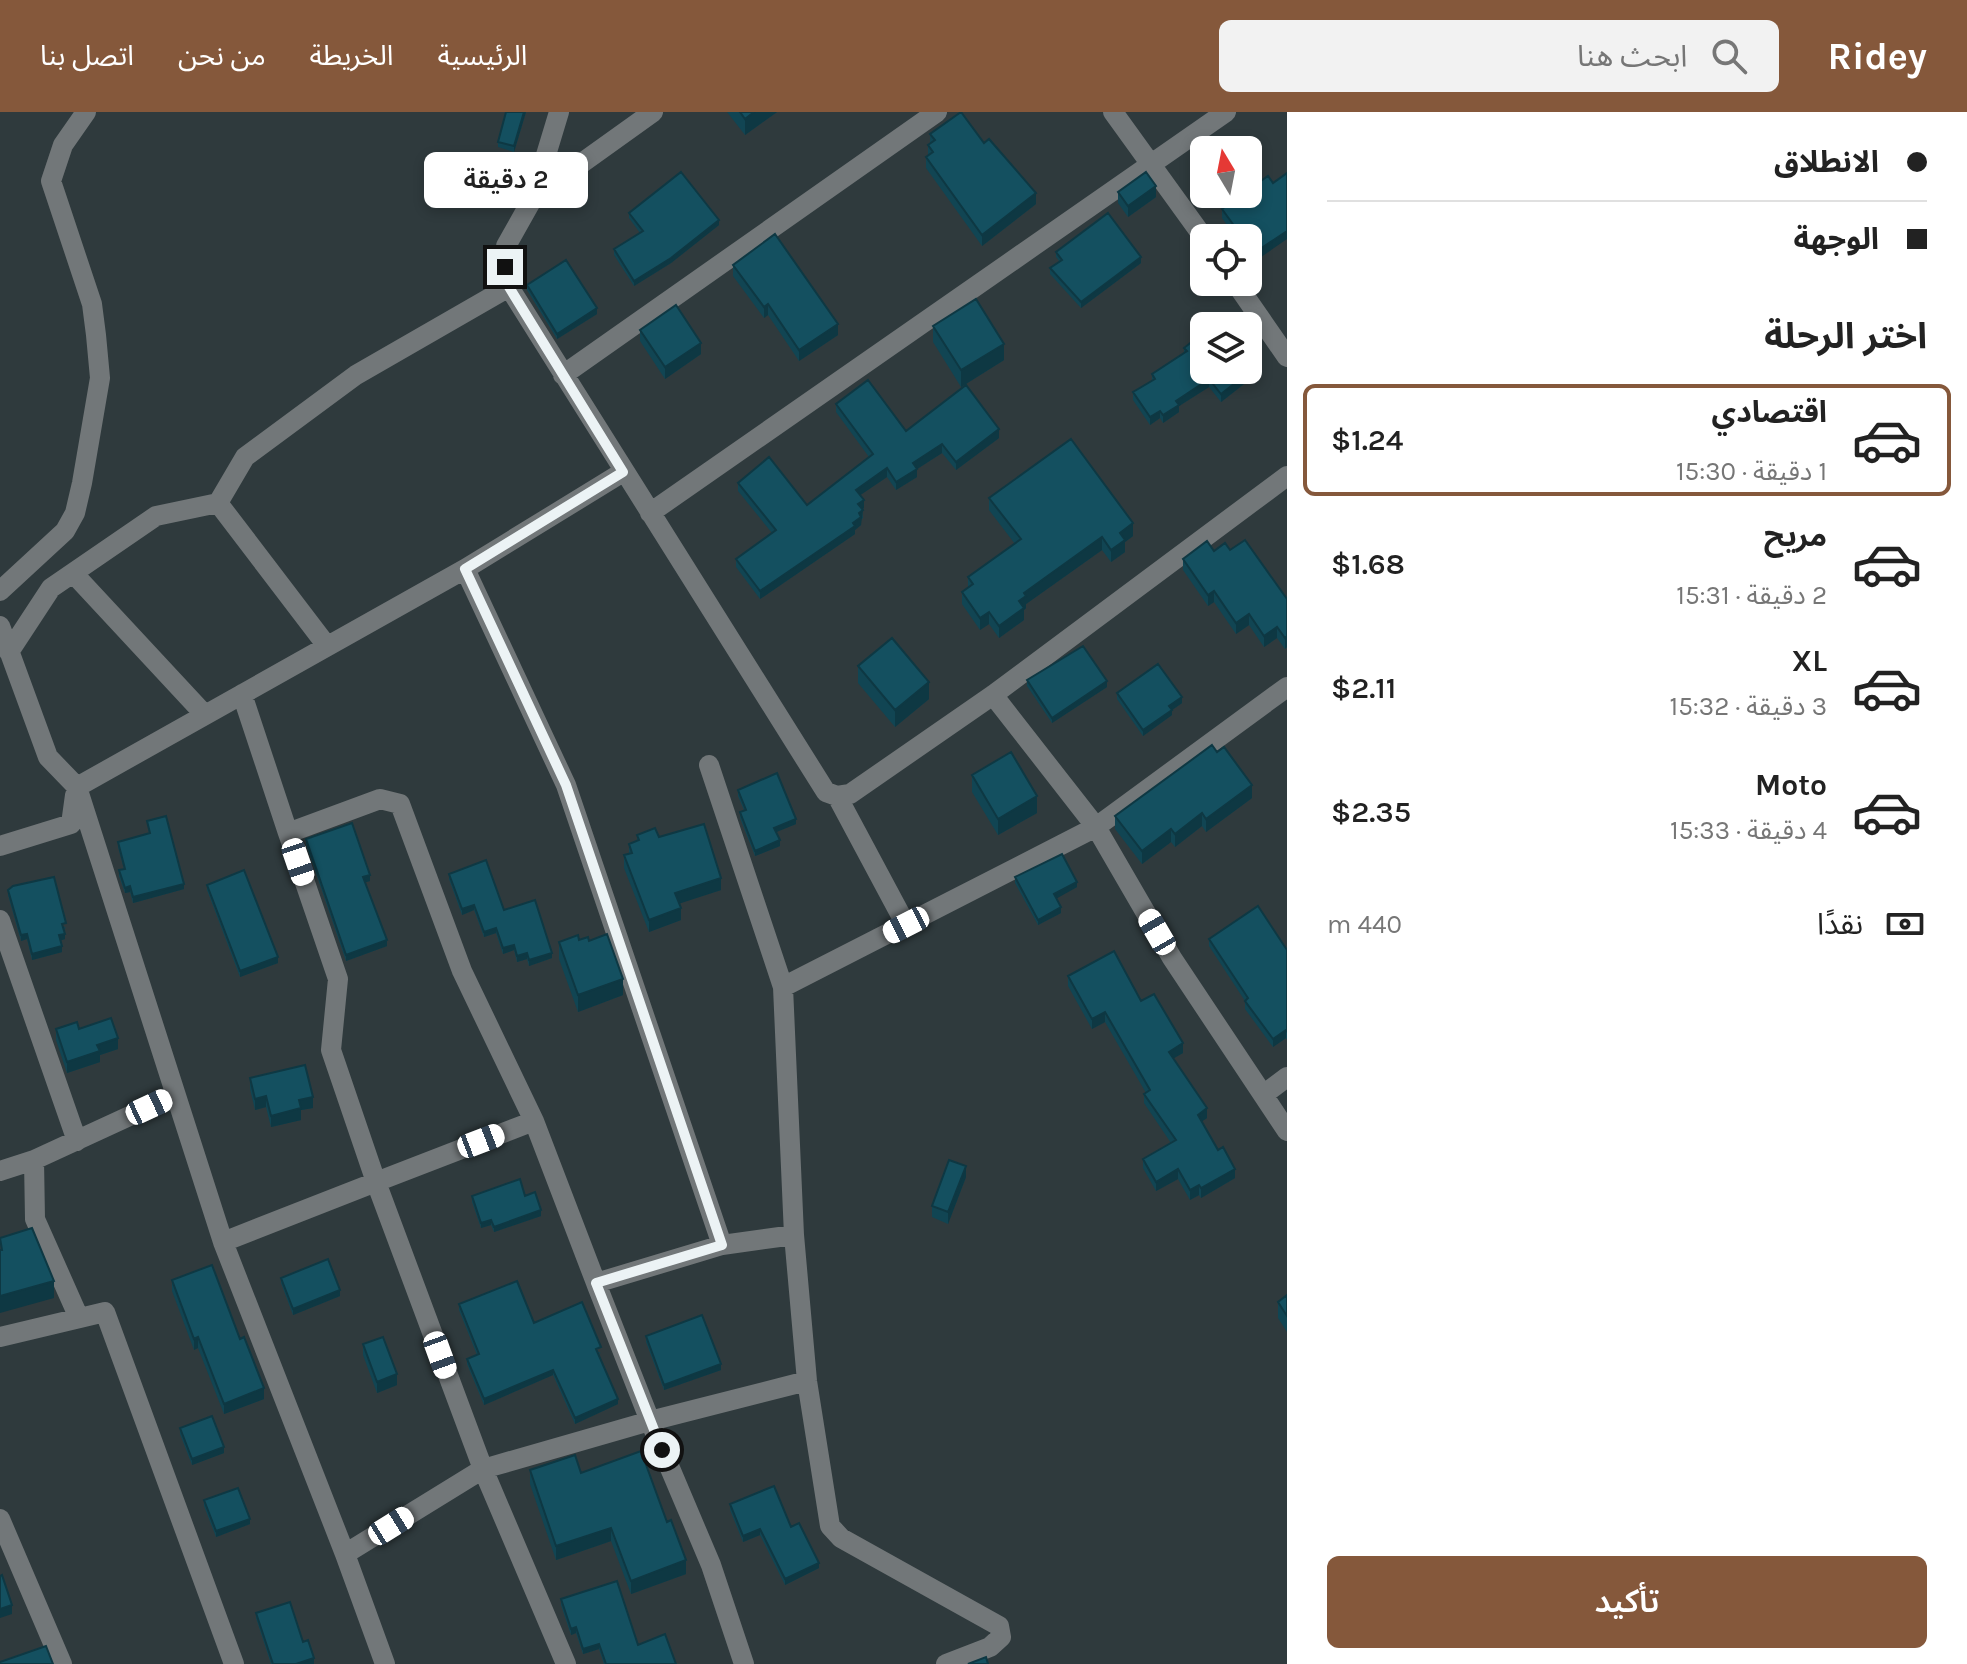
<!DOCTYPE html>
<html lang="ar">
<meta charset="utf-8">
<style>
body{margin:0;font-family:Karla,"Noto Sans Arabic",sans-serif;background:#f2f2f2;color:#222;direction:rtl;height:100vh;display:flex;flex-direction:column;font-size:30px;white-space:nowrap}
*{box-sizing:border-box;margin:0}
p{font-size:26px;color:#767676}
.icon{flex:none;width:44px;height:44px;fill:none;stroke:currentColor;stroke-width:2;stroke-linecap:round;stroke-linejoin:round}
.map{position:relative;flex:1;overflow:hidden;direction:ltr}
.sheet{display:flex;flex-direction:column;background:#fff;width:680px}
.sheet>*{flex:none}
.guide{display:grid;align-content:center;height:176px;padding:0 40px;background:#fff}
.needle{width:52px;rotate:350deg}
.buttons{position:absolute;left:1190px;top:24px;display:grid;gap:16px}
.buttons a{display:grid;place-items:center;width:72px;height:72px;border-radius:12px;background:#fff;box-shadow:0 4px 12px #0003;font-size:40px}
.end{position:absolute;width:36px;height:36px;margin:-18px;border:10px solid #ecf3f5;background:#111;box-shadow:0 0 0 4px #111}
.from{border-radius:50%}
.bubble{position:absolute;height:56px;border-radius:12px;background:#fff;box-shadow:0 4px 12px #0003;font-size:26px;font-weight:600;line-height:56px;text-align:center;direction:rtl}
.car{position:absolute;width:24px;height:48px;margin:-24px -12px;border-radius:10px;box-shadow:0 0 6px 2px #0007;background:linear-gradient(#fff 24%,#345 0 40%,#fff 0 76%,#345 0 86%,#fff 0)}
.guide b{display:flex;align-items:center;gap:28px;height:76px;font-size:30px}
.guide b+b{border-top:2px solid #e0e0e0}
.guide i{width:20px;height:20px;background:#222}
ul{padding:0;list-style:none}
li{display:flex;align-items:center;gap:24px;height:112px;margin:0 16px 12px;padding:0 24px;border:4px solid transparent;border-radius:12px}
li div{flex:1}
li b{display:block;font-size:30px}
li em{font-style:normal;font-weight:600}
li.on{border-color:#85583b}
li>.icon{width:72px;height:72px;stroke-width:1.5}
h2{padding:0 40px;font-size:36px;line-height:96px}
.pay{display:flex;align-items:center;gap:20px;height:88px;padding:0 40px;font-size:30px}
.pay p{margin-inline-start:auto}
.action{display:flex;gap:16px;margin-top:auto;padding:16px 40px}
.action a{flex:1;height:92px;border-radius:12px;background:#85583b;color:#fff;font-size:32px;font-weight:600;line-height:92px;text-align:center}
header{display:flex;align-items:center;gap:48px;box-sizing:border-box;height:112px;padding:0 40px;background:#85583b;color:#fff}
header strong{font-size:38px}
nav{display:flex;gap:44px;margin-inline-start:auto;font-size:28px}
.search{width:560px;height:72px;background:#f2f2f2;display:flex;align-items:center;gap:20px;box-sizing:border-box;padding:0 28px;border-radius:12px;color:#767676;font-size:30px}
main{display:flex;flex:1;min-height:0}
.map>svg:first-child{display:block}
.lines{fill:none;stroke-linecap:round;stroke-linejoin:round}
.minor{stroke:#727779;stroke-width:20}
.wall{fill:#114553}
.shaded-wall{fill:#0e3843}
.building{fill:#145060;stroke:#0e3843;stroke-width:2}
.route{stroke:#ecf3f5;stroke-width:10}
</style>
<header>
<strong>Ridey</strong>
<div class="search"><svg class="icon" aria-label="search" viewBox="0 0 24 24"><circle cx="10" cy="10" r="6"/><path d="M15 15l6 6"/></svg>ابحث هنا</div>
<nav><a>الرئيسية</a><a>الخريطة</a><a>من نحن</a><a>اتصل بنا</a></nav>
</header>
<main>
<section class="sheet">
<div class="guide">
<b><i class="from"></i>الانطلاق</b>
<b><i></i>الوجهة</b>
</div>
<h2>اختر الرحلة</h2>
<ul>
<li class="on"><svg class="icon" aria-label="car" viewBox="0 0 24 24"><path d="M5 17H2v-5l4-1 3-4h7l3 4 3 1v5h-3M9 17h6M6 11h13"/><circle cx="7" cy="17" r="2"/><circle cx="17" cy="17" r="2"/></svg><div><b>اقتصادي</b><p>1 دقيقة · 15:30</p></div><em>$1.24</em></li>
<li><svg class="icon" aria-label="car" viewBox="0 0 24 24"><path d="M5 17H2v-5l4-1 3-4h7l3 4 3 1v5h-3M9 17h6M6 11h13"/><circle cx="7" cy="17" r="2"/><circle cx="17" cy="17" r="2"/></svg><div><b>مريح</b><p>2 دقيقة · 15:31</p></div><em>$1.68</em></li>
<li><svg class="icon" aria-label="car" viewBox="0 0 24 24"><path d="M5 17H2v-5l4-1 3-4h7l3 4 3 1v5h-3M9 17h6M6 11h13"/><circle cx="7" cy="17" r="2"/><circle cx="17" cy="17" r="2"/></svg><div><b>XL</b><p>3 دقيقة · 15:32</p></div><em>$2.11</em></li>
<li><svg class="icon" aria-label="car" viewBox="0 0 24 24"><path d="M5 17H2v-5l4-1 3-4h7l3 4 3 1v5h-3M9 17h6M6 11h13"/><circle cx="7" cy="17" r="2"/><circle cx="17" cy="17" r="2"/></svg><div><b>Moto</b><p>4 دقيقة · 15:33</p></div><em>$2.35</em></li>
</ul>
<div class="pay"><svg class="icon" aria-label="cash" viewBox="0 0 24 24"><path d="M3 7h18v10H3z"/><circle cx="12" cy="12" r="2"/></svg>نقدًا<p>440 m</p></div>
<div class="action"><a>تأكيد</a></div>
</section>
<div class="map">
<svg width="1287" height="1552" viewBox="0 0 1287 1552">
<rect width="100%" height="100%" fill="#2f3a3d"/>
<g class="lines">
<path class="minor" d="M559 0 533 86 506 134 509 175 826 680 837 684 850 682 993 583 1287 364
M1113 0 1204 126
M533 86 653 0
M1235 170 1287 245
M563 263 937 0
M218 391 327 534
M650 401 1226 0
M465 457 566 673 722 1133 794 1123 783 875 709 653
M73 461 205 603
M0 479 65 419 75 401 82 371 100 266 96 223 92 192 51 69 63 33 86 0
M0 514 48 645 77 675 223 1130
M9 540 51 476 156 404 218 391 245 345 356 263 509 175
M242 582 288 721
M993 583 1096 715 1172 846 1287 1019
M77 675 465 457 623 360
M837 684 906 813
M0 734 71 712 75 683
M0 808 77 1029
M783 875 1096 715 1287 575
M1263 983 1287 965
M534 1009 376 1070 331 938 338 867 288 721 380 687 400 692 462 859 534 1009 596 1171
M34 1048 173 984
M0 1059 34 1048 35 1107 79 1206
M794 1123 807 1269 830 1414 841 1426 999 1514 1001 1525 990 1535 946 1552
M0 1225 105 1200 234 1552
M0 1407 62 1552
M345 1442 385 1552
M566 1552 483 1357 345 1442 223 1130 376 1070 483 1357 650 1309 596 1171 722 1133
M744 1552 711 1453 650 1309 807 1269"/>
</g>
<path class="wall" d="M506 0H526L514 40 498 35V30Z
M727 0H777L745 23Z
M930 22 984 31 1036 92 982 134 926 56V45L928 44V33L930 32Z
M1268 64 1254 150 1248 142V126H1236L1222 106V97Z
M1118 80 1156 85 1128 105 1118 91Z
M629 101 719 113 671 151 634 174 614 143V137L640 121 629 106Z
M1056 140 1141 151 1081 196 1050 162V156L1060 150 1056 145Z
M733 153 838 223 799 249 768 203 764 206 733 164Z
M527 173 597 202 557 227 527 178Z
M933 214 1004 248 961 275 933 230Z
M640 218 701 242 665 267 640 229Z
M1184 236 1258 261 1221 290 1209 275 1179 294V300L1163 311 1160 306 1150 313 1133 288V280L1152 269V262L1184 241Z
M836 292 906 319 999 326 956 358 942 341 917 357V365L896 378 887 365 860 383 864 396 862 397 863 406 861 408V413L855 418V422L760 487 736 455V447L772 421 738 379V371L807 393 869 345 836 300Z
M989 386 1133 424 1125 430V440L1111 450 1102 438 1026 492V496L1024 498V508L999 526 989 512 980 518 962 492V480L968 476V465L1015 432 989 398Z
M1230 438 1287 487V535L1285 537 1277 526 1264 535 1249 513 1236 522 1214 490 1208 494 1183 458V447L1214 439Z
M858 554 929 587 895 615 858 571Z
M1027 568 1107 575 1052 611 1027 574Z
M1117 581 1182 591 1172 598V603L1143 624 1117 587Z
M972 663 1037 701 998 723 972 680Z
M738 678 796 712 776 720 780 734 755 744 740 706V700L744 698 738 684Z
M1252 686 1206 720 1202 714 1175 735 1171 730 1142 752 1115 717V704Z
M147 709 184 777 133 791 130 780 125 781 119 764V758L124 757 118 735V730L149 721Z
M637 723 659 725 721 778 680 791 681 808 649 820 624 756V743L629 742V732L637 729Z
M306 727 370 769 365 770 387 834 346 849 306 732Z
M449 762 504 798 552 846 529 854 527 847 517 850 514 838 503 842 496 821 484 825 474 798 462 803 449 767Z
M1015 765 1077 775 1056 786 1061 801 1038 813 1015 771Z
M207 773 278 851 240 865 207 778Z
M8 778 66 816 64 817 65 827 61 828 62 840 32 848 27 827 21 829 8 783Z
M1209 827 1287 838V928L1286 926 1273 935 1245 897V889L1209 834Z
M579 828 589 829 623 883 578 900 559 847V830Z
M1068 864 1141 889 1183 941 1173 946 1207 1006 1202 1009 1235 1066 1201 1086 1199 1083 1190 1088 1178 1067 1156 1079 1143 1056V1047L1171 1031 1144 991V982L1146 981 1105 910 1092 917 1068 874Z
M56 917H79L118 937 100 943V950L67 961 56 928Z
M250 966 313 996 301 998V1008L271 1015 266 995 255 998 250 977Z
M966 1065 948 1112 932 1105V1094Z
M472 1084H525L541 1104 494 1120 491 1113 481 1116 472 1090Z
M281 1166 340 1184 293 1203 281 1171Z
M172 1168 264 1287 224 1302 198 1236 194 1238 172 1179Z
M1287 1183V1220L1278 1206V1190Z
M459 1192 534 1211 601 1241 598 1242 618 1292 575 1312 553 1263 484 1293 467 1252V1247L477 1243 459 1198Z
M646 1224 721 1258 664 1278 646 1230Z
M363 1232 397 1273 377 1281 363 1243Z
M180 1316 224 1341 192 1353 180 1322Z
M530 1358 581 1361 686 1462 631 1482 611 1429 556 1448 530 1372Z
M204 1388 250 1412 216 1425 204 1394Z
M730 1392 791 1415 819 1456 785 1473 760 1423 743 1430 730 1398Z
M561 1487 638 1533 676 1552H604L599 1537 583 1542 576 1521 571 1523 561 1493Z
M256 1501 303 1530 314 1552H271L256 1506Z"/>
<path class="shaded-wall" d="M524 0H526L514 40V34Z
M754 0H777L745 23V7Z
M1156 74V85L1128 105V94Z
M1036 81V92L982 134V123Z
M719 108V113L671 151 634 174V169Z
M1287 119V127L1254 150V141Z
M1141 145V151L1081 196V190Z
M768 192V203L764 206V195Z
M597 196V202L557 227V222Z
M838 212V223L799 249V238Z
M701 231V242L665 267V255Z
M1004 232V248L961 275V258Z
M1258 253V261L1221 290V282Z
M1209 267V275L1179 294V300L1163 311V303L1176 289Z
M1160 299V306L1150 313V305Z
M999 317V326L956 358V350Z
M942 332V341L917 357V365L896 378V370L913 351Z
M887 356V365L856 386V378Z
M864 388V396L858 400V392Z
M863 398 861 413 855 418V422L760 487V479L853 411 859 401Z
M1133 411V424L1125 430V440L1111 450V438L1120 421Z
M1102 425V438L1026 492V496L1024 498V508L999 526V514L1019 489 1024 481Z
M1214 479V490L1208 494V483Z
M989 500V512L980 518V506Z
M1249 502V513L1236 522V511Z
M1277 515V526L1264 535V524Z
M1287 524V535L1285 537V526Z
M1107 569V575L1052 611V606Z
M929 570V587L895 615V598Z
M1182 585V591L1172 598V603L1143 624V618L1169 594Z
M1252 673V686L1206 720V707Z
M1037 684V701L998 723V707Z
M1202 701V714L1175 735V722Z
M796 707V712L774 721V716Z
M1171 717V730L1142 752V739Z
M780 728V734L755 744V739Z
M370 763V769L363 771V765Z
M721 766V778L675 793V781Z
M1077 770V775L1054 788V782Z
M184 772V777L133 791V785Z
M130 774V780L125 781V776Z
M474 793V798L462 803V797Z
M1061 795V801L1038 813V808Z
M681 796V808L649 820V808Z
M496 816V821L484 825V820Z
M27 822V827L21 829V823Z
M65 822V827L59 829V823Z
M387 828V834L346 849V843Z
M514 833V838L503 842V836Z
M62 834V840L32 848V842Z
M527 841V847L517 850V844Z
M552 841V846L529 854V848Z
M278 845V851L240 865V859Z
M623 867V883L578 900V883Z
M1105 900V910L1092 917V907Z
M1286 918V926L1273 935V927Z
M118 926V937L100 943V950L67 961V950L97 933Z
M1183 931V941L1169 949V940Z
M266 984V995L255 998V987Z
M313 985V996L301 998V1008L271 1015V1004L299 988Z
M1207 996V1006L1198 1012V1003Z
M966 1054V1065L948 1112V1100Z
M1178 1057V1067L1156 1079V1070Z
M1235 1057V1066L1201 1086V1076Z
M1199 1073V1083L1190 1088V1078Z
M541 1098V1104L494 1120V1115Z
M491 1108V1113L481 1116V1111Z
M54 1169V1186L0 1201V1184Z
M340 1178V1184L293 1203V1197Z
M198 1225V1236L194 1238V1227Z
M721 1252V1258L664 1278V1273Z
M553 1258V1263L484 1293V1287Z
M397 1262V1273L377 1281V1270Z
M264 1276V1287L224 1302V1292Z
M618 1287V1292L575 1312V1306Z
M224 1335V1341L192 1353V1347Z
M250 1407V1412L216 1425V1419Z
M611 1416V1429L556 1448V1434Z
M760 1417V1423L743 1430V1424Z
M686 1448V1462L631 1482V1469Z
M819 1451V1456L785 1473V1467Z
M12 1493V1502L0 1506V1497Z
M576 1515V1521L571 1523V1517Z
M599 1532V1537L583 1542V1537Z
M314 1546V1552H296Z"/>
<path class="building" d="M506 0H524L514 34 498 30Z
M740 0H754L745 7Z
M961 0 984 31 989 27 1036 81 982 123 926 45 933 40 928 33 935 28 930 22Z
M681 60 719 108 671 146 634 169 614 137 643 119 629 101Z
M1146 60 1156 74 1128 94 1118 80Z
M1287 61V119L1254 141 1248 134V126H1243L1222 97 1243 82H1248V78L1268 64 1273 71Z
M1108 101 1141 145 1081 190 1050 156 1062 148 1056 140Z
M775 122 838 212 799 238 768 192 764 195 733 153Z
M566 148 597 196 557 222 527 173Z
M976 187 1004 232 961 258 933 214Z
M676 193 701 231 665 255 640 218Z
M1221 207 1227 214H1212Z
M1204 220V258H1248V241L1258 253 1221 282 1209 267 1176 289 1179 293 1163 303 1160 299 1150 305 1133 280 1155 267 1152 262 1187 239 1184 236Z
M868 268 906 319 966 273 999 317 956 350 942 332 913 351 917 357 896 370 887 356 856 378 864 388 858 392 863 398 859 401 861 405 853 411 855 414 760 479 736 447 776 418 738 371 769 345 807 393 873 342 836 292Z
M1071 327 1133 411 1120 421 1125 428 1111 438 1102 425 1024 481 1026 484 1019 489 1024 496 999 514 989 500 980 506 962 480 973 472 968 465 1021 427 989 386Z
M1245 428 1287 487V524L1285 526 1277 515 1264 524 1249 502 1236 511 1214 479 1208 483 1183 447 1207 429 1214 439 1225 431 1230 438Z
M892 526 929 570 895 598 858 554Z
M1083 534 1107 569 1052 606 1027 568Z
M1158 552 1182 585 1169 594 1172 598 1143 618 1117 581Z
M1212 633 1217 640 1224 635 1252 673 1206 707 1202 701 1175 722 1171 717 1142 739 1115 704Z
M1011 640 1037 684 998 707 972 663Z
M777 661 796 707 774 716 780 728 755 739 740 700 746 698 738 678Z
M166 704 184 772 133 785 130 774 125 776 119 758 125 757 118 730 150 721 147 709Z
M352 711 370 763 363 765 387 828 346 843 306 727Z
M704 712 721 766 675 781 681 796 649 808 624 743 632 741 629 732 639 728 637 723 655 716 659 725Z
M1062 742 1077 770 1054 782 1061 795 1038 808 1015 765Z
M486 748 504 798 535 788 552 841 529 848 527 841 517 844 514 833 503 836 496 816 484 820 474 793 462 797 449 762Z
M244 758 278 845 240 859 207 773Z
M54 765 66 811 62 812 65 822 59 823 62 834 32 842 27 822 21 823 8 778 13 774Z
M1258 794 1287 838V920L1286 918 1273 927 1245 889 1248 886 1209 827Z
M607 822 623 867 578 883 559 830 578 823 579 828 588 825 589 829Z
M1114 839 1141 889 1154 882 1183 931 1169 940 1207 996 1198 1003 1218 1038 1223 1035 1235 1057 1201 1076 1199 1073 1190 1078 1178 1057 1156 1070 1143 1047 1176 1028 1144 982 1150 978 1105 900 1092 907 1068 864Z
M111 906 118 926 97 933 100 939 67 950 56 917 77 910 79 917Z
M305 953 313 985 299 988 301 996 271 1004 266 984 255 987 250 966Z
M949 1048 966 1054 948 1100 932 1094Z
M520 1067 525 1084 535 1080 541 1098 494 1115 491 1108 481 1111 472 1084Z
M32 1116 54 1169 0 1184V1138H2L0 1126Z
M328 1147 340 1178 293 1197 281 1166Z
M212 1153 240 1227 244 1225 264 1276 224 1292 198 1225 194 1227 172 1168Z
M517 1169 534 1211 582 1190 601 1235 596 1237 618 1287 575 1306 553 1258 484 1287 467 1247 479 1242 459 1192Z
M1287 1183V1204L1278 1190Z
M702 1203 721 1252 664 1273 646 1224Z
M383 1225 397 1262 377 1270 363 1232Z
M212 1304 224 1335 192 1347 180 1316Z
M641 1339 667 1410 671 1408 686 1448 631 1469 611 1416 556 1434 530 1358 575 1343 581 1361Z
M774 1374 791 1415 799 1411 819 1451 785 1467 760 1417 743 1424 730 1392Z
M238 1376 250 1407 216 1419 204 1388Z
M2 1463 12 1493 0 1497V1464Z
M617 1469 638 1533 665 1522 676 1552H606L599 1532 583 1537 576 1515 571 1517 561 1487Z
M290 1490 303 1530 308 1528 314 1546 296 1552H273L256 1501Z
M46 1534 53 1552H0V1550Z
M986 1545 988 1552H968Z"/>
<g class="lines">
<path class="route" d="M505 155 509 175 623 360 465 457 566 673 722 1133 596 1171 662 1338"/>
</g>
</svg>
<div class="buttons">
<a><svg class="needle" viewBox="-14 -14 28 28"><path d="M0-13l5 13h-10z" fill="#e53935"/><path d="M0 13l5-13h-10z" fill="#767676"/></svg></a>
<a><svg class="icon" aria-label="locate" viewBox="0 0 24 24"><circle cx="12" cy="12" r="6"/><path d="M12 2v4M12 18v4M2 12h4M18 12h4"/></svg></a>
<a><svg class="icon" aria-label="layers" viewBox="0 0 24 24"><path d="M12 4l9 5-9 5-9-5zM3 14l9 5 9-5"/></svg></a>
</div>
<i class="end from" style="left:662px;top:1338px"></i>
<i class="end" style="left:505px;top:155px"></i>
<div class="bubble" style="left:424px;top:40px;width:164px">2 دقيقة</div>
<i class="car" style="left:298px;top:750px;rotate:161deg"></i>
<i class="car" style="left:906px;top:813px;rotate:243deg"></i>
<i class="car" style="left:1157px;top:820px;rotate:330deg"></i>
<i class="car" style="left:149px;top:995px;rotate:65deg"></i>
<i class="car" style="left:481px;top:1029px;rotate:69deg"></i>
<i class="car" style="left:440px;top:1243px;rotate:160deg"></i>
<i class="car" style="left:391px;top:1414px;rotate:58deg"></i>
</div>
</main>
